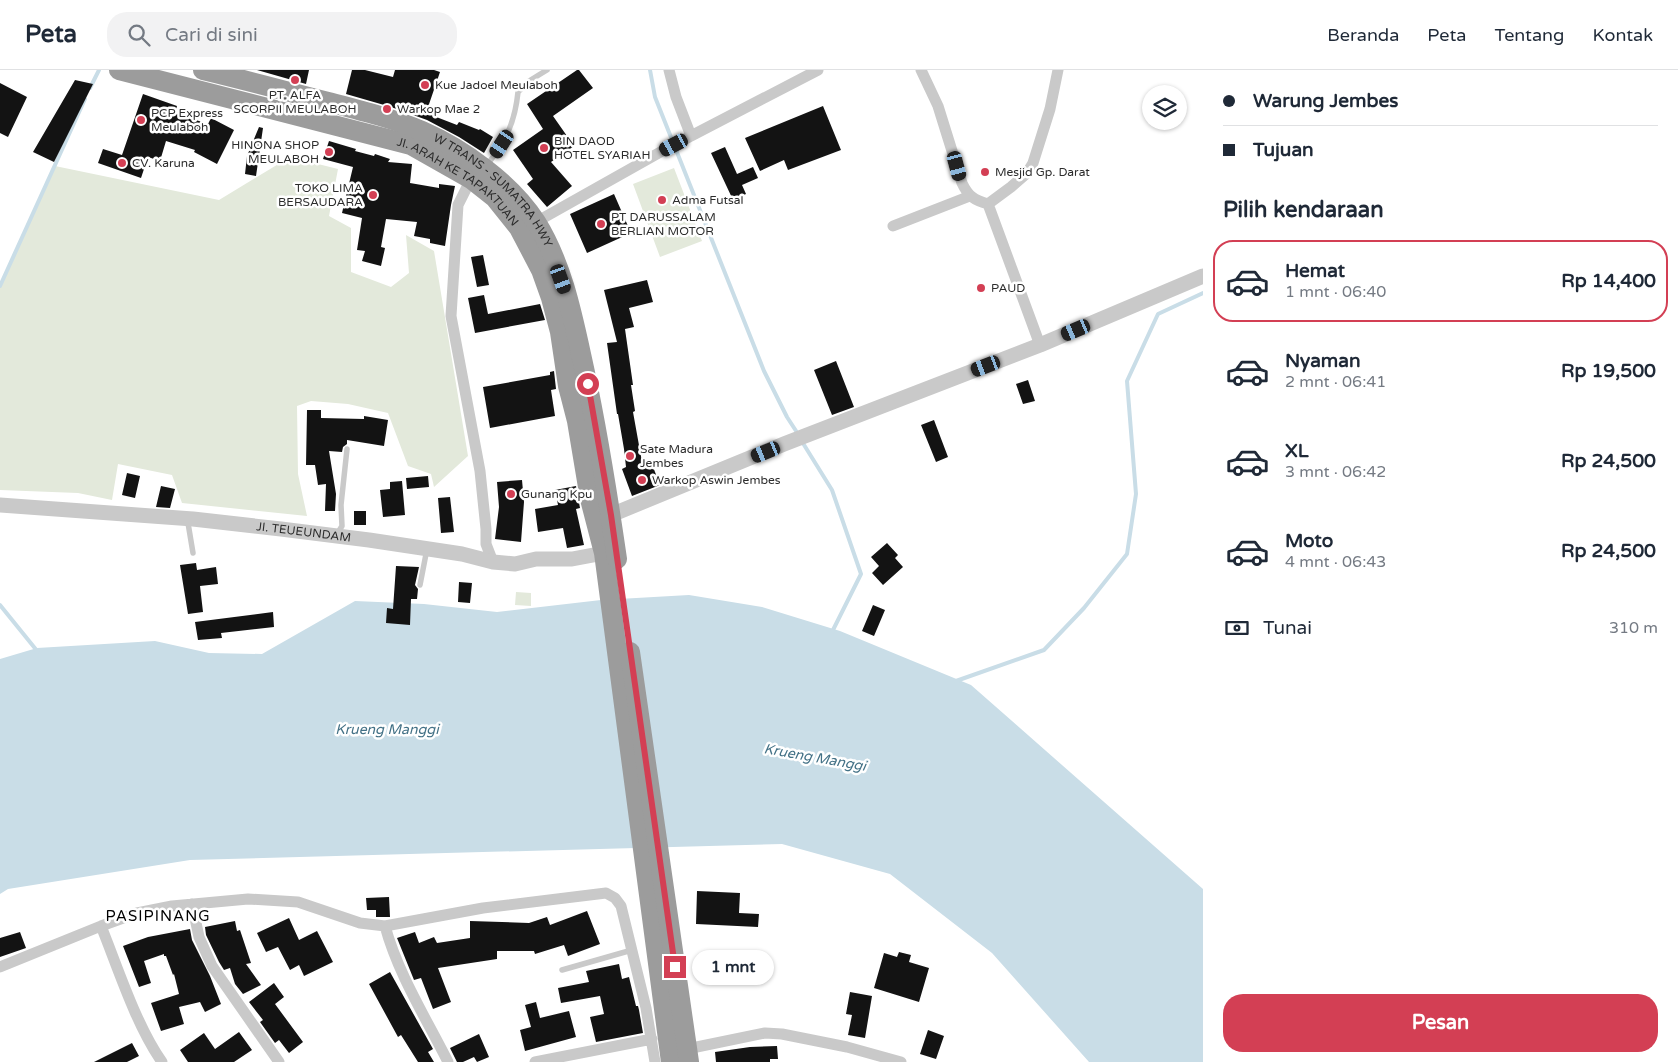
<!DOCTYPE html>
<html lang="id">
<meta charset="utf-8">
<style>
body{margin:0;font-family:"Varela Round",sans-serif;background:#f2f2f3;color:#1f2937;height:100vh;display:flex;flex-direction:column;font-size:19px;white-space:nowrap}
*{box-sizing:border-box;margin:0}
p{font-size:16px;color:#747a83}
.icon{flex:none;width:28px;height:28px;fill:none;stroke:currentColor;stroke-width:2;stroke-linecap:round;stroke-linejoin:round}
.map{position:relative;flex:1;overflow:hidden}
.sheet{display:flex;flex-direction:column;background:#fff;width:475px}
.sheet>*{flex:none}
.top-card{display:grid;align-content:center;height:110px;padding:0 20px;background:#fff}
.tools{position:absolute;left:1142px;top:15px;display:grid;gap:10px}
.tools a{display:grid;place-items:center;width:45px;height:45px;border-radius:50%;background:#fff;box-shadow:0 1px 4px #0004;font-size:25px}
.end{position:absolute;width:22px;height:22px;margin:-11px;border:6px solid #d33f54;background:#fff;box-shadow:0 0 0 2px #fff}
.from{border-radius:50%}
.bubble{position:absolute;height:35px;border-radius:18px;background:#fff;box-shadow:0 1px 4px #0004;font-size:16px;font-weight:700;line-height:35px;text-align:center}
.car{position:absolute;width:15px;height:30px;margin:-15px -8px;border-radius:6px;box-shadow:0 0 4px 1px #0007;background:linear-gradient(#222 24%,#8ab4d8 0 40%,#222 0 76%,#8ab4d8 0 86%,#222 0)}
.top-card b{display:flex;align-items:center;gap:18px;height:48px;font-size:19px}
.top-card b+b{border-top:1px solid #e0e1e3}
.top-card i{width:12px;height:12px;background:#1f2937}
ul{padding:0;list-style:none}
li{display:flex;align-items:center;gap:15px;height:82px;margin:0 10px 8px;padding:0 10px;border:2px solid transparent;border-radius:20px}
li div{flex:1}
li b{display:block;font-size:19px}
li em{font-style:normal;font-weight:700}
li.selected{border-color:#d33f54}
li>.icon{width:45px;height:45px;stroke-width:1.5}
h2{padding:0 20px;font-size:22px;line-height:60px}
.pay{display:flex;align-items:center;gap:12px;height:55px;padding:0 20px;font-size:19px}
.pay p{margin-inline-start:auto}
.primary-button{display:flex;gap:10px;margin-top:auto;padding:10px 20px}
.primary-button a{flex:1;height:58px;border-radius:20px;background:#d33f54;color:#fff;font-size:20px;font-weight:700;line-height:58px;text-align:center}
header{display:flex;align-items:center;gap:30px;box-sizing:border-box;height:70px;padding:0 25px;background:#fff;border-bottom:1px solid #e0e1e3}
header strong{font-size:24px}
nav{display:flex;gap:28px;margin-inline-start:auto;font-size:18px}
.search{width:350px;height:45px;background:#f2f2f3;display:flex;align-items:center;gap:12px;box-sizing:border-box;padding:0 18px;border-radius:20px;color:#747a83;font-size:19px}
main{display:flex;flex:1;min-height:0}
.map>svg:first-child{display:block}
.green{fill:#e3e9db}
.water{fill:#c9dde7}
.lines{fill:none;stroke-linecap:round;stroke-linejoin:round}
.stream{stroke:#c9dde7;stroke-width:4}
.building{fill:#131313}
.service{stroke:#c9c9c9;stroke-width:5.5}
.minor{stroke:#c9c9c9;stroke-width:11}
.tertiary{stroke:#c9c9c9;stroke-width:15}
.trunk{stroke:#9c9c9c;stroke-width:20}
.route{stroke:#d33f54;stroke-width:6}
.poi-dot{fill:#d33f54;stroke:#fff;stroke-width:2}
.labels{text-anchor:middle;stroke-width:5;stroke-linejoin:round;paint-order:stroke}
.poi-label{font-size:12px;fill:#2c2c2c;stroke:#fff;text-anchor:start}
.street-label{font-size:12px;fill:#2c2c2c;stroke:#fff}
.water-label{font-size:14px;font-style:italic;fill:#437186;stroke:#fff}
.quarter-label{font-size:15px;letter-spacing:1px;fill:#000;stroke:#fff}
</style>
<header>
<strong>Peta</strong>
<div class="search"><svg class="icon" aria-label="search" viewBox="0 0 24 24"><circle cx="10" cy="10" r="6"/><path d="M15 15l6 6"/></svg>Cari di sini</div>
<nav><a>Beranda</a><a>Peta</a><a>Tentang</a><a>Kontak</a></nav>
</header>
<main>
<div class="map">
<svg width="1203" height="992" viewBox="0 0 1203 992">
<rect width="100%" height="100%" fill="#fff"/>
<path class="green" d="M290 87 338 99 329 146 351 158V202L391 217 409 203 406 165 434 181 468 386 434 417 431 404 408 396 388 343 348 334 311 331 297 336 298 404 307 446 182 433 172 405 118 394 112 430 78 423 0 420V214L55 96 219 130Z
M674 98 702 171 660 187 633 114Z
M516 522 531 523V536L515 535Z"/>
<path class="water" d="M689 525 762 537 840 561 971 615 1203 819V992H1089L992 883 890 804 782 774 190 790 8 819 0 824V589L37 578 155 571 209 583 262 584 355 531 424 534 497 542 601 530Z"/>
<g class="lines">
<path class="stream" d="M650 0 655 27 764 301 787 347 798 364
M90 18 99 0
M0 216 85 29
M801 370 832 420 861 504 832 562
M0 535 38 582
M956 611 1044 580 1084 538 1127 484 1136 424 1127 311 1158 244 1203 223"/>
</g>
<path class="building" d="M257 0H309L306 14Z
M352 0H365L393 7 395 0H434L440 2 426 43 457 55 459 52 479 60 480 59 493 67 484 83 459 67 427 50 391 37 346 24Z
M577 0H579L593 18 553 46 574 76 551 92 572 116 547 137 527 114 533 109 513 80 543 59 527 34Z
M75 10 93 14 54 92 33 82Z
M0 13 27 27 8 67 0 63Z
M143 24 177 36 175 43 208 54 211 48 234 60 217 94 194 82 195 80 166 71 160 91 148 87 141 108 98 93 103 79 122 85Z
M823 36 841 80 788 100 784 90 760 101 745 68Z
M259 57 263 58 256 106 245 104 247 86Z
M329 71 356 79 355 81 374 86 375 84 390 89 388 92 412 94 410 113 439 118V114L455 116 451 135 445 176 430 173V169L414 166 417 152 386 149 381 177 385 178 381 196 362 191 365 181 357 180 362 148 342 143 353 97 323 89Z
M725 77 737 104 753 97 758 108 742 115 746 124 733 130 711 83Z
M614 124 631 163 587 183 570 144Z
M483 185 489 215 477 217 471 187Z
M647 210 653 232 629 238 634 257 625 259 633 315H631L635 341 633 342 642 392 650 389 660 415 632 426 622 399 626 397 624 379 618 344H617L607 273 617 272 604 220Z
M484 225 488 244 540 234 545 250 475 263 468 228Z
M836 291 854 337 832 345 814 300Z
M554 301 556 319 551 320 555 346 490 358 483 317 550 305V302Z
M1028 310 1035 331 1023 334 1016 314Z
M307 340H321V348L364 349V346L388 350 384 376 347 370V374L343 377 342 382 329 381 336 424 335 441H325L326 414 318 415 315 395H306Z
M934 350 948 387 936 392 921 355Z
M127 403 140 406 135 428 122 425Z
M428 406 429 417 407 419 406 408Z
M522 410 524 432 521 472 495 469 499 437 497 412Z
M402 411 405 445 383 447 380 420 390 419V412Z
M161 416 175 419 170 438 156 437Z
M576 416 580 438 576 439 584 475 567 478 563 458 538 462 535 439 558 435 555 420Z
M450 427 454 462 441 463 438 428Z
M354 441H366V455H354Z
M887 473 898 485 895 488 903 497 883 515 872 503 879 496 871 487Z
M196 493 197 500 216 497 218 514 200 516 203 542 188 544 180 495Z
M396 496 419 497 415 515 418 519 417 529H411L410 555 386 553 387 538 393 539Z
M459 512 472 513 470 533 458 532Z
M873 535 885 540 874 566 862 561Z
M273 542 274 557 221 563 222 568 198 570 195 552Z
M697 821 740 823 739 843 759 844 758 857 696 854Z
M389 827 390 847H376V840H367L366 828Z
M587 841 600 874 568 886 564 875 535 884 534 881H497V889L438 898 451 932 433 939 421 908 414 910 397 868 415 862 419 873 434 867 437 873 470 868V851L529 853 547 847 550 855Z
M289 848 299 870 317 861 333 892 304 906 299 895 290 900 278 877 266 882 257 863Z
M235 851 237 861 240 860 251 893 246 894 261 915 243 924 235 914 230 898 224 900 219 892 206 865 205 857Z
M190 859 192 870 210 906 221 934 205 942 200 932 179 937 184 954 161 961 151 933 179 924 174 904 173 905 166 886H164V884L144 891 151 913 139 917 123 876 148 867Z
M20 862 26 878 0 887V868Z
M899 882 911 885 909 892 929 898 919 932 874 918 884 883 897 887Z
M619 894 622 909 629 907 636 936H638L639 940 643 963 596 972 590 947 604 944 600 926 561 933 558 918 589 912 586 901Z
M390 902 433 979 428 982 434 992H418L401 965 398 967 369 914Z
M274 913 284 927 275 934 303 972 289 983 279 970 275 973 260 952 263 950 249 932Z
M850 922 872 926 865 968 848 965 852 945 846 944Z
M536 932 540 948 569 941 576 967 525 981 520 960 531 957 525 935Z
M928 960 944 966 936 989 920 984Z
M239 962 252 980 234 992H188L180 980 204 963 215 979Z
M479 964 489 987 477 992 474 987 463 992H457L450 978Z
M132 973 139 986 127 992H94Z
M777 976 778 989H770V992H716L715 982 750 977Z"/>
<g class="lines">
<path class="service" d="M487 95C506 71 515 52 518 22L529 11 547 0
M190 452 188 453 193 483
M337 464 342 456 341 435 347 379
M420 515 426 484 430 483
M562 900 632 880"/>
<path class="minor" d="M669 0 676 27 691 66
M921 0 938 36 962 113C968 126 974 130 988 134
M471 109 458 135 451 246 480 401 486 459V474L493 492
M536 152 664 80 818 0
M893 156 970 126
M1040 275 988 134 1011 117 1027 103 1033 93 1050 39 1058 0
M192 834 199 867 212 896 279 992
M101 856C118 898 136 955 162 992
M385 856C398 904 426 948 448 992
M0 897 101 856 137 843 172 836 248 829 298 832 360 853 385 856 483 838 606 823 615 828 621 836 646 938 655 992
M687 979 765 963 782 964 847 977 901 992
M535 992 652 969"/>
<g class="tertiary">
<path id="s1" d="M0 435 193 449 281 459 369 470 462 484 493 492 515 494 536 489H572L604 483"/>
<path d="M611 445 784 374 1040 275 1203 206"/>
</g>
<g class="trunk">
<path id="s2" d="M119 0 411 75 471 109 495 128 519 158 541 200 551 228 560 262 568 316 577 351 590 429 604 483 671 992"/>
<path id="s3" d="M203 0C245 10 286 21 328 32 359 40 392 48 422 61 463 79 511 113 536 152 561 192 571 238 581 284 596 351 607 420 617 489"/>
<path d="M630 582 689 992"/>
</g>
</g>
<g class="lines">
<path class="route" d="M588 314 611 445 675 897"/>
</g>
<g class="poi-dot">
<circle cx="295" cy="10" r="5"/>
<circle cx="425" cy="15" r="5"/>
<circle cx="387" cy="39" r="5"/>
<circle cx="141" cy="50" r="5"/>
<circle cx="544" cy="78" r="5"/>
<circle cx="329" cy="82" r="5"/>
<circle cx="122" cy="93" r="5"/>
<circle cx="985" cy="102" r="5"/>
<circle cx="373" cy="125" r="5"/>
<circle cx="662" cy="130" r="5"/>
<circle cx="601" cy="154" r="5"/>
<circle cx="981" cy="218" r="5"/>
<circle cx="630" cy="386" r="5"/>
<circle cx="642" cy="410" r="5"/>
<circle cx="511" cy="424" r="5"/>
</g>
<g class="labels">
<g class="poi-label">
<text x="435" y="19">Kue Jadoel Meulaboh</text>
<text x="295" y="29" text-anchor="middle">PT. ALFA<tspan x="295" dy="14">SCORPII MEULABOH</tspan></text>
<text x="397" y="43">Warkop Mae 2</text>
<text x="151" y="47">PCP Express<tspan x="151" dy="14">Meulaboh</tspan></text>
<text x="554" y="75">BIN DAOD<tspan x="554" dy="14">HOTEL SYARIAH</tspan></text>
<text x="319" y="79" text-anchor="end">HINONA SHOP<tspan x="319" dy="14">MEULABOH</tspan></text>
<text x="132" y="97">CV. Karuna</text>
<text x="995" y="106">Mesjid Gp. Darat</text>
<text x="363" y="122" text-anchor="end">TOKO LIMA<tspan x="363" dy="14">BERSAUDARA</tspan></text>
<text x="672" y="134">Adma Futsal</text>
<text x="611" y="151">PT DARUSSALAM<tspan x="611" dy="14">BERLIAN MOTOR</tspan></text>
<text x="991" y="222">PAUD</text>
<text x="640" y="383">Sate Madura<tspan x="640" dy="14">Jembes</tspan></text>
<text x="652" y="414">Warkop Aswin Jembes</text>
<text x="521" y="428">Gunang Kpu</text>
</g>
<g class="street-label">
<text dy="4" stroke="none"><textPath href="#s2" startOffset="361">JI. ARAH KE TAPAKTUAN</textPath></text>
<text dy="4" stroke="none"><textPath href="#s3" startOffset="322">W TRANS - SUMATRA HWY</textPath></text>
<text dy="4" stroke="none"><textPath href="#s1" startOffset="305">JI. TEUEUNDAM</textPath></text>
</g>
<g class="water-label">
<text x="387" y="664">Krueng Manggi</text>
<text transform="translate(815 687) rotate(10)" y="5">Krueng Manggi</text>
</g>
<g class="quarter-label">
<text x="158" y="851">PASIPINANG</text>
</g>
</g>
</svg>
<div class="tools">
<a><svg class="icon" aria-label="layers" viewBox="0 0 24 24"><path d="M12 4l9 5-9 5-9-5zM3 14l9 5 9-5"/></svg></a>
</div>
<i class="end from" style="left:588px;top:314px"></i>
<i class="end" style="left:675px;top:897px"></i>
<div class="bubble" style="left:692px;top:880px;width:82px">1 mnt</div>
<i class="car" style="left:502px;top:74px;rotate:213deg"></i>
<i class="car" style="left:674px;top:75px;rotate:242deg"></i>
<i class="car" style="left:957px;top:96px;rotate:165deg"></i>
<i class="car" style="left:561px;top:209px;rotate:160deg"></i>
<i class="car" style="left:1076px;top:260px;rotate:247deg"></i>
<i class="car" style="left:986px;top:296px;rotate:249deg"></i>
<i class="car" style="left:766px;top:382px;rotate:248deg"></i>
</div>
<section class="sheet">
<div class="top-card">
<b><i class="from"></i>Warung Jembes</b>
<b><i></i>Tujuan</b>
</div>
<h2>Pilih kendaraan</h2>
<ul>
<li class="selected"><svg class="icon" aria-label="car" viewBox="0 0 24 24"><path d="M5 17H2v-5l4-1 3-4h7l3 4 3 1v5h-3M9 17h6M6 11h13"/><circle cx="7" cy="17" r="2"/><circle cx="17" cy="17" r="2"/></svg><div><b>Hemat</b><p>1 mnt · 06:40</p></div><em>Rp 14,400</em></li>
<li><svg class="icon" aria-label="car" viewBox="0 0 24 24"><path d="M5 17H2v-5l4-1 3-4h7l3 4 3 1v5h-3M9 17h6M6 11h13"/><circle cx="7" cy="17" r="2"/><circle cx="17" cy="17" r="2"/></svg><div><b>Nyaman</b><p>2 mnt · 06:41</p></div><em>Rp 19,500</em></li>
<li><svg class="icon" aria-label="car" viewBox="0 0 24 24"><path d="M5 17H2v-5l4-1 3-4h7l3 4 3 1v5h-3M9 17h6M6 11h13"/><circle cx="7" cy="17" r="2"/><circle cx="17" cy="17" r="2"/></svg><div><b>XL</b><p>3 mnt · 06:42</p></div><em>Rp 24,500</em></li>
<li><svg class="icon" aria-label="car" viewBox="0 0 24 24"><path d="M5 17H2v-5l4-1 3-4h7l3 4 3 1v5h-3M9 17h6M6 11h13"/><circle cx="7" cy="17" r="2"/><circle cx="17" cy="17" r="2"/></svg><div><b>Moto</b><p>4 mnt · 06:43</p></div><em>Rp 24,500</em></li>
</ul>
<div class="pay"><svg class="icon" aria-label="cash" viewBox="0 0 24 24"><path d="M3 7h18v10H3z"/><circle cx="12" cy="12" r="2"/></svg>Tunai<p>310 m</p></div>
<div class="primary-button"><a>Pesan</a></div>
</section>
</main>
